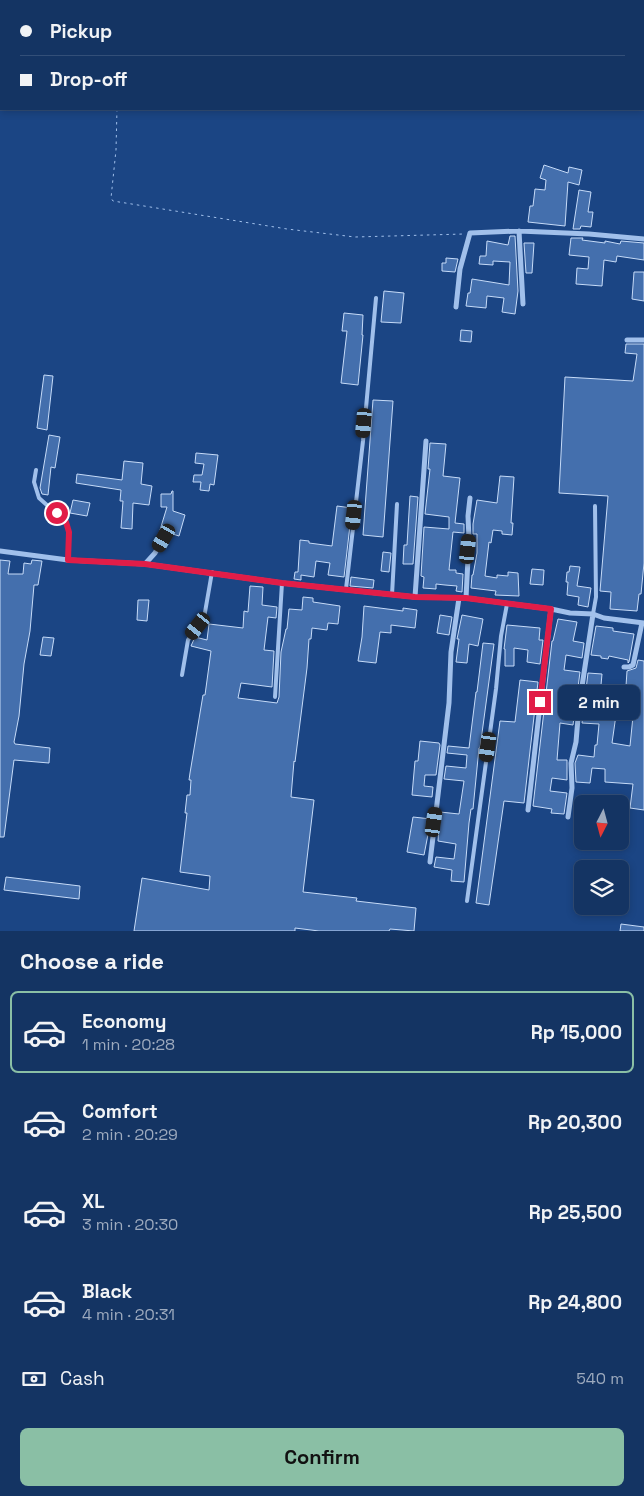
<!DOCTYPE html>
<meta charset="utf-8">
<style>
body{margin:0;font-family:"Space Grotesk",sans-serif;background:#1d3c69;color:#f1f3f6;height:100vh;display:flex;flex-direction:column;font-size:19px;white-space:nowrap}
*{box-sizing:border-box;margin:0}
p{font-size:16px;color:#9daabe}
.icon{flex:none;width:28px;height:28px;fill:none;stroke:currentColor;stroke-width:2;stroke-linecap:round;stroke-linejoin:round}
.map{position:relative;height:931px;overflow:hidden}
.details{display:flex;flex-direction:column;background:#143463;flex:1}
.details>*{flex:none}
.banner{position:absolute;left:0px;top:0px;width:645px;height:110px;box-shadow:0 2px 8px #0003,0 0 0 1px #334f78;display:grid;align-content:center;height:110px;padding:0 20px;background:#143463}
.needle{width:32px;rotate:186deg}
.tools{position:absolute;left:574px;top:795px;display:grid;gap:10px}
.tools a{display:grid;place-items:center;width:55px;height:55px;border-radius:8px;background:#143463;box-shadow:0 2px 8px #0003,0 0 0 1px #334f78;font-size:25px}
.end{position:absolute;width:22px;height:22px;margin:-11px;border:6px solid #e11d48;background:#fff;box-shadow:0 0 0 2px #fff}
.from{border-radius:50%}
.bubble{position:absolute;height:35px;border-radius:8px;background:#143463;box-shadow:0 2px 8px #0003,0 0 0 1px #334f78;font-size:16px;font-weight:700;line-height:35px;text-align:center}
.car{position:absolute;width:15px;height:30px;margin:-15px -8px;border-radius:6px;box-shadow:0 0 4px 1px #0007;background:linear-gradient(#222 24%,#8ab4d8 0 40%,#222 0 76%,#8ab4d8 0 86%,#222 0)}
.banner b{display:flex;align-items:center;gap:18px;height:48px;font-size:19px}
.banner b+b{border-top:1px solid #334f78}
.banner i{width:12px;height:12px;background:#f1f3f6}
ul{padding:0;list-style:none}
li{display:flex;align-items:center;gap:15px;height:82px;margin:0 10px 8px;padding:0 10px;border:2px solid transparent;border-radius:8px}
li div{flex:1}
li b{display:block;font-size:19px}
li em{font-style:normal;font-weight:700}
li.active{border-color:#8abfa5}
li>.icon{width:45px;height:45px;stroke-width:1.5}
h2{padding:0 20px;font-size:22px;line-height:60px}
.pay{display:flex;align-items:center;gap:12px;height:55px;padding:0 20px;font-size:19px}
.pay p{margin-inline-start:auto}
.action{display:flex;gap:10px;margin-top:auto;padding:10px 20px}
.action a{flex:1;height:58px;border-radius:8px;background:#8abfa5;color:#111;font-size:20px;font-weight:700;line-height:58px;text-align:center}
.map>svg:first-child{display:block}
.building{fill:#446fad;stroke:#c6dbf8;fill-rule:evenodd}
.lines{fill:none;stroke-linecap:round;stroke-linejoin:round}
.path{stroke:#a1c0eb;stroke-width:1;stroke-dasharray:2.5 4;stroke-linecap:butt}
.lane{stroke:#a1c0eb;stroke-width:4}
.street{stroke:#a1c0eb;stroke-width:5}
.route{stroke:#e11d48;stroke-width:6}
</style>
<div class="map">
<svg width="644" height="931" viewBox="0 0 644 931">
<rect width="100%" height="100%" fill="#1b4584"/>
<path class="building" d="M544 165 568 173 569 167 582 170 579 185 568 182 565 226 528 222 530 206H533L535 189 545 190 546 180 540 178Z
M579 190 591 192 588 212H593L591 227 581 226 580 229H573Z
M510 236H515L518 291 515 314 502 312 504 298 487 296 486 308 466 306 468 293H470L472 279 509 285 510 262 493 261V265L479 264 480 256H486L487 241 508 245Z
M571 238H583L582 240 605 243V241L620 244 621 241 644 243V260L617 256 616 262 604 260 602 286 576 284 577 268 588 269 589 257 569 255Z
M524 243H534L532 273H526Z
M446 258 458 259 455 272 442 271V263H446Z
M634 272H644V301L632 299Z
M384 291 404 293 401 323 381 322Z
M344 313 363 315 362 335H363L358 385 341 383 347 331H342Z
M461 330 472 331 471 342 460 341Z
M626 344H644V563L641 594H639L637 611 610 609 611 592 600 591 608 496 559 493 565 377 633 381 637 354 625 353Z
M44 375 53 376 47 430 37 428Z
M373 400 393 401 383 537 363 535Z
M49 435 60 437 55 468 51 467 48 495 42 494 40 488Z
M430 443 446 444 443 476 460 478 455 523 464 524V533L453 532 449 570H456V573L463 574 462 592 456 591 457 586 445 585 436 584V589L423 588 424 577 421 576 424 527 449 529V517L425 514 430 469H428Z
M196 453 218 455 214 485 210 484 209 491 200 490 201 482H193L194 475H202L204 464 195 463Z
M124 461 143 463 141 484 152 486 149 505 133 503 132 529 121 528 123 501H120L121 490 76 483 77 474 122 480Z
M500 476 514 477 511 523H513L512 535 502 534V531L493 530 491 543 489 542 485 576 497 578V575L508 576V572L518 573 519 596 495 595 496 591 471 588 472 575H473L477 553V534H473V524L477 500 497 503Z
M172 491H173V511L185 515 179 536 160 530 167 507H161V494H171Z
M410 496 418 497 413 564H403L404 545H407Z
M73 500 90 503 87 516 70 513Z
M337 506 352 508 344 577 328 575 330 563 316 561 314 577 301 575V580L294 579 295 572H298L300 540 309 541V543L332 546Z
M383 552 391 553 389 572 381 571Z
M0 560 10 561 8 574H23L24 563 31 564 32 560 42 561 38 585H34L30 631 24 664 19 716 14 742 15 744 50 748 49 763 14 760 4 837H0Z
M570 566 580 567 577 586 591 588 588 607 578 605 579 597 567 595 568 582H566L567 572H569Z
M532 569 544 570 543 585 530 584Z
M351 577 374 580 373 588 350 586Z
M250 586 263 587 262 605 277 607 276 618 268 617 264 650 274 651 272 687 241 683 238 698 277 703 279 697 281 652 286 629H287L289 609 302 610 303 597 313 598V602L340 606 338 624 328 623 327 630 312 628 311 639H309L307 668 295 762 294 761 291 797 314 800 303 892 357 898 356 901 416 908 414 931 390 929 389 931H319L295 928V931H134L142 878 209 890 210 876 180 872 187 813H185L187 795H190L191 780H189L190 773 203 695H205L211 651 191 646 195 637 207 640 209 624 243 628 244 611 248 612Z
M138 600H149L147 621 137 620Z
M364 606 403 611V608L417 610 415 628 391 625V633L380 632 376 663 358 661 362 637Z
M440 615 452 617 449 635 437 633Z
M462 615 483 619 478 646 469 644 467 663 456 662 459 639H457Z
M558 619 577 622 573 641 584 643 582 658 566 655 564 670 580 672 573 725 560 723 557 760H567V780L552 778 550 791 567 793 564 814 551 813 552 809 533 806 552 641H553Z
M507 625 540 628 539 640H543L540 664 527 662 528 650 514 648V666H505V649H504Z
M596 626 613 628V631L634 634 629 662 628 663V660L609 656 608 659 601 658V656L591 655Z
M43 637 54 638 51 656 40 655Z
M483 643 494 644 480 748H479L473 809H471L469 823 464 882 451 881 452 870 434 867 436 857 454 859 456 844 438 841 440 812 459 814 464 781 444 779 446 766 466 768 467 755 447 753 448 746 469 748 476 692H477Z
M638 660 644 661V810L630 808 633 784 605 782V769L592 768 590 783 576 782 575 763 578 755 594 757 595 745H597L599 724 582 723 588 673 602 674 601 685 626 686 627 671 636 668ZM616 715 633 716 630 746 612 743Z
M520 680 538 682 524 803 504 801 489 905 476 903 500 721 515 722Z
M420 741 439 743 440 745 436 775H425L424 786 433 787 432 797 412 795 415 761H418Z
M413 817 431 819 424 855 407 852Z
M6 877 80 886 79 899 4 890Z
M621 924 644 927V931H620Z"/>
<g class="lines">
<path class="path" d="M128 1V0
M0 88H1
M117 109 116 150 111 198 113 201 287 229 355 237 464 234"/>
<path class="lane" d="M36 470 34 482 39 498 66 522 69 532 68 560
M346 589 363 441 376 298
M392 595 397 504
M593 614 596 597 595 506
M182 675 188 640 204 618 212 572
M275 697 282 583
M467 901 496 689 501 636 507 604"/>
<path class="street" d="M519 231 523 304
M456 307 460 269 470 233 519 231 589 234 644 239
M627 340H644
M0 551 68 560 145 564 282 583 415 597 466 598 551 609 570 613 593 614 604 618 644 623
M145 564 155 553 164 537
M415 597 426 441
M466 598 469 539 468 516 470 498
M624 667H629L633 665 642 623
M528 810 551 609
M568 817 572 788 571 763 576 742 579 706 593 614
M430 862 449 703 451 652 459 598"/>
</g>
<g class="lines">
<path class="route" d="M57 513 66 522 69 532 68 560 145 564 282 583 415 597 466 598 551 609 540 702"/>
</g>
</svg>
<div class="tools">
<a><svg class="needle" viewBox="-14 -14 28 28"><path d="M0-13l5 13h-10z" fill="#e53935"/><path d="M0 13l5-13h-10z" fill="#9daabe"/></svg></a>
<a><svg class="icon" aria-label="layers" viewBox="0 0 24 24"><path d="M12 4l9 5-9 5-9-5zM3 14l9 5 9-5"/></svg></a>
</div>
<i class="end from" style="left:57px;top:513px"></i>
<i class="end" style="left:540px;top:702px"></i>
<div class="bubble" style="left:558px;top:685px;width:82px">2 min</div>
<i class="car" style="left:364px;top:423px;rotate:185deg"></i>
<i class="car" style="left:354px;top:515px;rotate:186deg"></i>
<i class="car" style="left:164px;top:538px;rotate:210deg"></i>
<i class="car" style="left:468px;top:549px;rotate:6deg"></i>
<i class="car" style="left:198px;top:626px;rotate:218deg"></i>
<i class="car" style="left:488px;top:747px;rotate:188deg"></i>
<i class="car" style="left:434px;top:822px;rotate:8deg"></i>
<div class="banner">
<b><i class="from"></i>Pickup</b>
<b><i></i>Drop-off</b>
</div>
</div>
<section class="details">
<h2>Choose a ride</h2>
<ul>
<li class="active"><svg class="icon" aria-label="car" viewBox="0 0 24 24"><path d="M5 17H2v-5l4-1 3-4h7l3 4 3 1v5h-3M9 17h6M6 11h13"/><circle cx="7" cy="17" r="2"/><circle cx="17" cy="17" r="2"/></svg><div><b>Economy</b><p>1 min · 20:28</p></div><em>Rp 15,000</em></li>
<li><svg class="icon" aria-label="car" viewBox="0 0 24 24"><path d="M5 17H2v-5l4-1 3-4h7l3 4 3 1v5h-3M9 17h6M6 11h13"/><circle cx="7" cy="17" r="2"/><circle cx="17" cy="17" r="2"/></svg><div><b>Comfort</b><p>2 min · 20:29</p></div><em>Rp 20,300</em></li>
<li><svg class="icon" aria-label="car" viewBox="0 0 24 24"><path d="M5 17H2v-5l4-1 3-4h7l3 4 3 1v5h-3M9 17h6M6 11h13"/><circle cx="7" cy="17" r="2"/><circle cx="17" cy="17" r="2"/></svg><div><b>XL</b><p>3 min · 20:30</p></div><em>Rp 25,500</em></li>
<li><svg class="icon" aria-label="car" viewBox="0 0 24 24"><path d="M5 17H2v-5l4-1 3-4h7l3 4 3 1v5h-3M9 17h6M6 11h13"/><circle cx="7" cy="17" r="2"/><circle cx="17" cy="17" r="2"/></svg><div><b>Black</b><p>4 min · 20:31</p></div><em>Rp 24,800</em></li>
</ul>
<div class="pay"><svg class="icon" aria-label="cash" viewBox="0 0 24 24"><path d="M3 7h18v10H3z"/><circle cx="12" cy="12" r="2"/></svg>Cash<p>540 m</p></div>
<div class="action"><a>Confirm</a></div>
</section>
